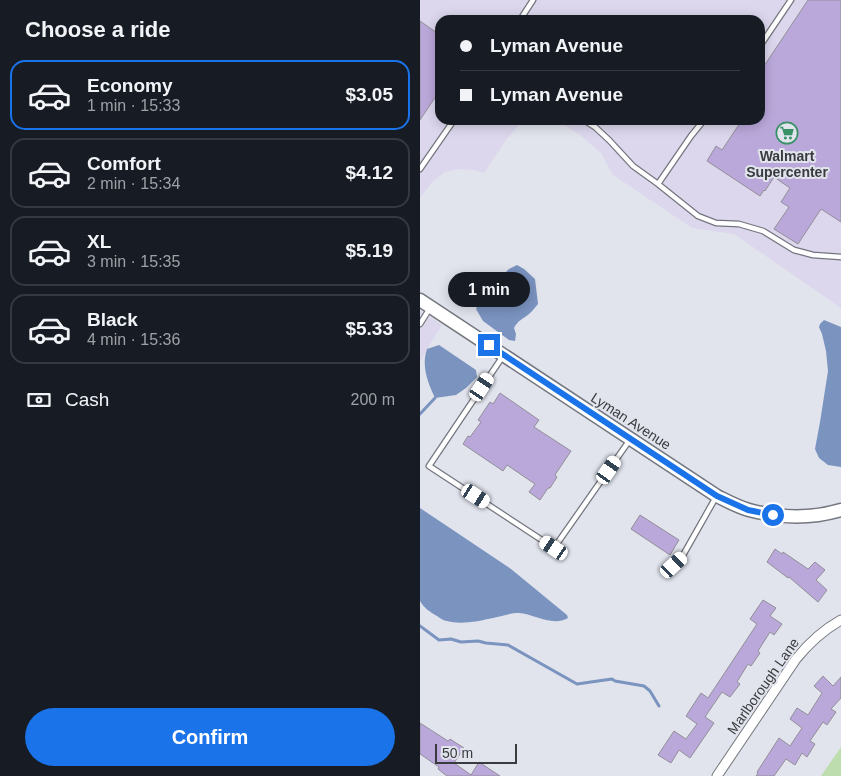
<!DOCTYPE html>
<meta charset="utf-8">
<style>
body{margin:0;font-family:Helvetica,sans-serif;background:#242831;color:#f1f3f6;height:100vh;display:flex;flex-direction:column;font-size:19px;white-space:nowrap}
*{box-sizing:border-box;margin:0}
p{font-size:16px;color:#9ea1a6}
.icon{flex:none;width:28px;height:28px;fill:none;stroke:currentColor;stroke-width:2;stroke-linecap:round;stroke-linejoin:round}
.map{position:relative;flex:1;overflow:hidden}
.details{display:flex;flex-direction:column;background:#171b24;width:420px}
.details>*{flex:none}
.top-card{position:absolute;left:15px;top:15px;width:330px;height:110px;border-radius:15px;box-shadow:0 2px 12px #0003;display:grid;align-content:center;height:110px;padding:0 25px;background:#171b24}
.scale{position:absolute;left:15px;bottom:12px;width:82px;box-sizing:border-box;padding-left:5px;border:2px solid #3a3b3e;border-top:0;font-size:14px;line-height:18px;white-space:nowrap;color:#3a3b3e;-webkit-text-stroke:4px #e1e4ed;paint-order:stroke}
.end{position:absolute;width:22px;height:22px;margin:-11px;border:6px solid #1a73e8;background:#fff;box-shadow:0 0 0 2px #fff}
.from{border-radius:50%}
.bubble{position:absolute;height:35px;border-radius:18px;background:#171b24;box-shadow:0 2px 12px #0003;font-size:16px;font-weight:700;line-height:35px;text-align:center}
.car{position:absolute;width:15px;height:30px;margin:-15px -8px;border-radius:6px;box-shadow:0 0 4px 1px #0007;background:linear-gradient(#fff 24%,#345 0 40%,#fff 0 76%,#345 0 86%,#fff 0)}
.top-card b{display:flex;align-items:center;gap:18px;height:48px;font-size:19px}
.top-card b+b{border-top:1px solid #363941}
.top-card i{width:12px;height:12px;background:#f1f3f6}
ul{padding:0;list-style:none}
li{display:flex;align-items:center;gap:15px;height:70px;margin:0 10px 8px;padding:0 15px;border:2px solid #363941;border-radius:15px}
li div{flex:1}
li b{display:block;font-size:19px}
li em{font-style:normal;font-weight:700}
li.on{border-color:#1a73e8}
li>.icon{width:45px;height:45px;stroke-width:1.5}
h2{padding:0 25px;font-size:22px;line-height:60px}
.pay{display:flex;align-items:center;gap:12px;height:55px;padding:0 25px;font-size:19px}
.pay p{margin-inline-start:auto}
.cta{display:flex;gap:10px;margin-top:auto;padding:10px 25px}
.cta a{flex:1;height:58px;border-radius:30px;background:#1a73e8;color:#fff;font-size:20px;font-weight:700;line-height:58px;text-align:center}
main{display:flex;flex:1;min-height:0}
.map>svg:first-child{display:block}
.commercial{fill:#dcd7ed}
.green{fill:#bdddaf}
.water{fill:#7a93bf}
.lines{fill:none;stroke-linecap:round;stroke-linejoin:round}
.stream{stroke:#7a93bf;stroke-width:3}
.building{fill:#baa8da;stroke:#928f98}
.lane-casing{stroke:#73767e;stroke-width:7}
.street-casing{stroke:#73767e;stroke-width:11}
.secondary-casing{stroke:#73767e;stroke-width:15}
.lane{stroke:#fff;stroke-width:4.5}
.street{stroke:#fff;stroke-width:9}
.secondary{stroke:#fff;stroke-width:12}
.route{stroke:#1a73e8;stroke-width:6}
.labels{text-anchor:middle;stroke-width:4;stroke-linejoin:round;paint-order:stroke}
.poi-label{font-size:14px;font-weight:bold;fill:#3a3b3e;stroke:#e1e4ed}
.street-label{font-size:14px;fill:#3a3b3e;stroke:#e1e4ed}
</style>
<main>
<section class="details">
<h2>Choose a ride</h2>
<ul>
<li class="on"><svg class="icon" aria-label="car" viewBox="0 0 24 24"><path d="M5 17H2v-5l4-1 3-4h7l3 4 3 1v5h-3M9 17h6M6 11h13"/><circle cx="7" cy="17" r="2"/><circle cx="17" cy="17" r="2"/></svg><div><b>Economy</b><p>1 min · 15:33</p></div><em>$3.05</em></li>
<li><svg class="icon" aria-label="car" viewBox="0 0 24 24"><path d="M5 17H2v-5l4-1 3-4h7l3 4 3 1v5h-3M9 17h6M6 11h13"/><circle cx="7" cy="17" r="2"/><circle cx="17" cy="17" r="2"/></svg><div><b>Comfort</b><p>2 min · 15:34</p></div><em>$4.12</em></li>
<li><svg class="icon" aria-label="car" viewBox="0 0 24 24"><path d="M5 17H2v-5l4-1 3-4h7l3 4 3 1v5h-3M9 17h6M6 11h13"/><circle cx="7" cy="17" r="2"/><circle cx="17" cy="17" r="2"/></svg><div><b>XL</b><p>3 min · 15:35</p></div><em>$5.19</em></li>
<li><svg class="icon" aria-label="car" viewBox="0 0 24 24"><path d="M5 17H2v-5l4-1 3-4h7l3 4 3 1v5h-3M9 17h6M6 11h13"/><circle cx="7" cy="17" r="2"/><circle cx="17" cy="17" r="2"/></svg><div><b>Black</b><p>4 min · 15:36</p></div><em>$5.33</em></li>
</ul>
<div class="pay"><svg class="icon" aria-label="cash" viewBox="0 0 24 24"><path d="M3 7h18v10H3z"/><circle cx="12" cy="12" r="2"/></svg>Cash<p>200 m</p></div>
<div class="cta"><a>Confirm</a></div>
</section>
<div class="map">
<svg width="421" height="776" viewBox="0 0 421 776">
<rect width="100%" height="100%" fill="#e1e4ed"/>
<path class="commercial" d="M0 0H421V308L314 234 272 228 193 175 181 153 160 135 139 122 129 120H340V20H20V120H105H103L86 140 64 173 53 170 39 169 25 172 12 182 0 198Z
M0 311 22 325 9 346 0 362Z"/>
<path class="green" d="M421 747V776H401Z"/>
<path class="water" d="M97 265 104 269 115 279 118 304C115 307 113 311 109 314 103 319 98 320 94 328L96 334 95 341 89 340 63 321 56 309 62 295 89 269Z
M404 320 421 327V467L408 465 399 458 395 449 400 422 408 371 406 351 402 334 399 327 400 324Z
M19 345 56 370 57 377 46 388 36 395 15 398C8 383 1 366 7 349Z
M0 508 91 569 147 615 148 618C132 627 114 614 99 613 90 613 82 616 73 618 59 621 41 625 27 621 24 621 20 618 17 616 10 612 4 608 0 601Z"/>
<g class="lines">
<path class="stream" d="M0 414 15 398
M0 626 19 640 31 639 41 642 58 641 66 643 88 645 157 684 192 679 195 681 224 686 230 691 239 706"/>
</g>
<path class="building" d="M388 0H421V222L401 209 378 244 354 229 369 207 361 202 370 188 354 177 345 191 344 190 340 196 287 161 296 146 302 150 322 120H340V72Z
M0 21 20 35V90L0 120Z
M80 393 119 420 114 427 151 451 135 475 137 477 130 488H128L120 500 109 492 115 484 87 465 83 471 43 444 48 436 50 437 61 422 58 420 70 402 73 404Z
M220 515 259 540 250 555 211 529Z
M355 549 362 554 363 552 388 569 395 562 405 570 396 580 407 590 398 602 369 577 368 578 347 562Z
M343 600 356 608 350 616 362 624 354 635 350 632 338 651 340 653 331 666 328 664 317 682 320 684 310 697 302 692 285 717 294 723 270 758 259 750 251 763 238 755 254 731 266 739 277 724 266 716 281 693 288 698 337 624 330 619Z
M403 676 413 686 421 677V698L411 709 416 712 407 725 403 722 390 741 395 744 387 757 382 753 375 765 366 759 354 776H336L338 773 337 772 359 738 370 746 382 728 370 719 377 708 388 715 402 693 394 686Z
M0 723 28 741 30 739 44 748 34 763 51 775 59 762 80 776H27L18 769 19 767 0 754Z"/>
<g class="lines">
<g class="lane-casing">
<path id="lane" d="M100 20 113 0
M340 46 371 0
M164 120 175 127 189 140 213 166 238 184 271 136 284 120
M0 169 34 120
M238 184 278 216 296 223 319 224 343 231 374 250 393 255 421 257
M0 324 10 308
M83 356 9 466 134 548 209 441
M254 565 262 557 296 497"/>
</g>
<g class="street-casing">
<path id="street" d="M297 776 376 659C389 643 403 630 421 620"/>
</g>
<g class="secondary-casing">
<path id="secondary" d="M0 300 297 496C307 501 318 507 329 510 359 518 391 519 421 510"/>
</g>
<use href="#lane" class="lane"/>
<use href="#street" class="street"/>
<use href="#secondary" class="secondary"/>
</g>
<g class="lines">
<path class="route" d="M69 345 297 496 328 510 353 515"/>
</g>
<defs>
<g id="supermarket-ring" transform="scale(1.125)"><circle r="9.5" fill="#e1e4ed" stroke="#399267" stroke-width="1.5"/><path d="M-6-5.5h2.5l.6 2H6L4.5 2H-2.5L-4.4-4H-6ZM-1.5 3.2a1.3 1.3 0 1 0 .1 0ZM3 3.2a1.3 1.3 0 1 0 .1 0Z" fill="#399267"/></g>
</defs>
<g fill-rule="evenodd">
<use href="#supermarket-ring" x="367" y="133"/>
</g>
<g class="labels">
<g class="poi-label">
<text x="367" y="161">Walmart<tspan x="367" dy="16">Supercenter</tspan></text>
</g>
<g class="street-label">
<text transform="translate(211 421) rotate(33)" y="5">Lyman Avenue</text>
<text transform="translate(343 686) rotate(-55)" y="5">Marlborough Lane</text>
</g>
</g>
</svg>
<div class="scale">50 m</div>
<i class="end from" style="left:353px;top:515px"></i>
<i class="end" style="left:69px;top:345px"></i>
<div class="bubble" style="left:28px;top:272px;width:82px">1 min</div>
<i class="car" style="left:62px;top:387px;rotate:34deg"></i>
<i class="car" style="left:189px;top:470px;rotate:35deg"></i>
<i class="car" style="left:56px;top:496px;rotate:123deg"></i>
<i class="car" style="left:134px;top:548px;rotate:304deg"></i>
<i class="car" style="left:254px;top:565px;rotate:47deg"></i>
<div class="top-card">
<b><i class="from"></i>Lyman Avenue</b>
<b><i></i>Lyman Avenue</b>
</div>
</div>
</main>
